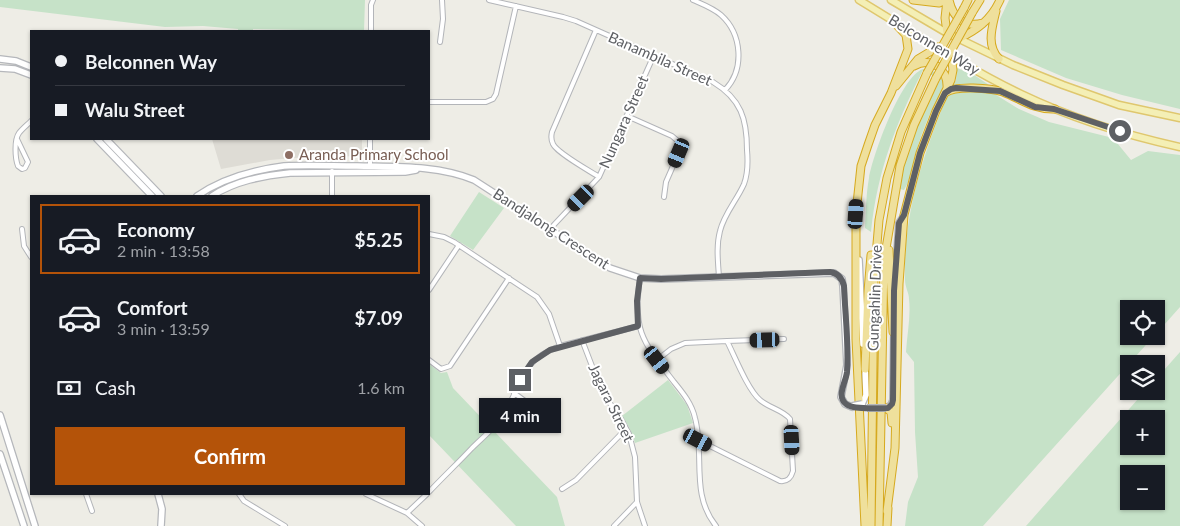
<!DOCTYPE html>
<meta charset="utf-8">
<style>
body{margin:0;font-family:Lato,sans-serif;background:#242831;color:#f1f3f6;height:100vh;display:flex;flex-direction:column;font-size:19px;white-space:nowrap}
*{box-sizing:border-box;margin:0}
p{font-size:16px;color:#9ea1a6}
.icon{flex:none;width:28px;height:28px;fill:none;stroke:currentColor;stroke-width:2;stroke-linecap:round;stroke-linejoin:round}
.map{position:relative;flex:1;overflow:hidden}
.side{position:absolute;left:30px;top:195px;width:400px;height:300px;display:flex;flex-direction:column;background:#171b24;border-radius:0px;box-shadow:0 1px 4px #0004}
.side>*{flex:none}
.top-card{position:absolute;left:30px;top:30px;width:400px;height:110px;border-radius:0px;box-shadow:0 1px 4px #0004;display:grid;align-content:center;height:110px;padding:0 25px;background:#171b24}
.tools{position:absolute;left:1120px;top:300px;display:grid;gap:10px}
.tools a{display:grid;place-items:center;width:45px;height:45px;border-radius:0px;background:#171b24;box-shadow:0 1px 4px #0004;font-size:25px}
.end{position:absolute;width:22px;height:22px;margin:-11px;border:6px solid #5e6064;background:#fff;box-shadow:0 0 0 2px #fff}
.from{border-radius:50%}
.bubble{position:absolute;height:35px;border-radius:0px;background:#171b24;box-shadow:0 1px 4px #0004;font-size:16px;font-weight:700;line-height:35px;text-align:center}
.car{position:absolute;width:15px;height:30px;margin:-15px -8px;border-radius:6px;box-shadow:0 0 4px 1px #0007;background:linear-gradient(#222 24%,#8ab4d8 0 40%,#222 0 76%,#8ab4d8 0 86%,#222 0)}
.top-card b{display:flex;align-items:center;gap:18px;height:48px;font-size:19px}
.top-card b+b{border-top:1px solid #363941}
.top-card i{width:12px;height:12px;background:#f1f3f6}
ul{padding:9px 0 0;list-style:none}
li{display:flex;align-items:center;gap:15px;height:70px;margin:0 10px 8px;padding:0 15px;border:2px solid transparent;border-radius:0px}
li div{flex:1}
li b{display:block;font-size:19px}
li em{font-style:normal;font-weight:700}
li.current{border-color:#b45309}
li>.icon{width:45px;height:45px;stroke-width:1.5}
.pay{display:flex;align-items:center;gap:12px;height:55px;padding:0 25px;font-size:19px}
.pay p{margin-inline-start:auto}
.action{display:flex;gap:10px;margin-top:auto;padding:10px 25px}
.action a{flex:1;height:58px;border-radius:0px;background:#b45309;color:#fff;font-size:20px;font-weight:700;line-height:58px;text-align:center}
.map>svg:first-child{display:block}
.education{fill:#dedcd5}
.green{fill:#c6e2c8;fill-rule:evenodd}
.lines{fill:none;stroke-linecap:round;stroke-linejoin:round}
.street-casing{stroke:#b3b5b9;stroke-width:6}
.secondary-casing{stroke:#b5b7bb;stroke-width:8}
.primary-casing{stroke:#dfc76e;stroke-width:9}
.highway-casing{stroke:#d6a91e;stroke-width:9}
.street{stroke:#fff;stroke-width:4}
.secondary{stroke:#fff;stroke-width:5.5}
.primary{stroke:#f4efb5;stroke-width:6}
.highway{stroke:#efe09c;stroke-width:7}
.secondary-bridge-casing{stroke:#b5b7bb;stroke-width:8;stroke-linecap:butt}
.highway-bridge-casing{stroke:#d6a91e;stroke-width:9;stroke-linecap:butt}
.secondary-bridge{stroke:#fff;stroke-width:5.5}
.highway-bridge{stroke:#efe09c;stroke-width:7}
.route{stroke:#5e6064;stroke-width:6}
.education-dot{fill:#8d6e63;stroke:#fff;stroke-width:2}
.labels{text-anchor:middle;stroke-width:4;stroke-linejoin:round;paint-order:stroke}
.street-label{font-size:15px;fill:#5e6064;stroke:#fff}
.education-label{font-size:15px;fill:#785e54;stroke:#fff;text-anchor:start}
</style>
<div class="map">
<svg width="1180" height="526" viewBox="0 0 1180 526">
<rect width="100%" height="100%" fill="#eeede6"/>
<path class="education" d="M212 139H362V156L293 158 270 160 221 169Z"/>
<path class="green" d="M0 0H365L364 31 253 29V31H238V29L203 26 165 27 0 7Z
M1009 0H1180V109L1122 95 1066 78 1001 50 1000 19Z
M957 68 974 75 992 87 953 86 956 80Z
M923 69C930 69 940 73 942 80 946 93 934 105 929 116 924 128 919 141 916 153 913 166 911 179 904 190L900 189C901 157 925 109 940 80L923 70C896 123 877 172 871 232L865 228C866 211 866 194 869 178 873 155 901 76 923 69Z
M956 91 993 93 1019 109 1049 122 1113 138 1131 160 1148 151 1180 155V307L1156 334V309H1129V336H1154L983 526H905L908 502 918 477 915 432 914 362 906 352C907 335 911 316 909 299 909 293 905 287 905 280 903 217 922 157 946 99L950 93Z
M479 192 504 208 473 250 450 236Z
M1180 352V526H1026L1145 391H1156V379ZM1129 419H1156V446H1129ZM1129 474H1156V501H1129Z
M429 364 441 373 447 372 453 388 557 497 565 526H516L429 435Z
M668 380 687 405 693 423 635 443 629 427 622 416Z"/>
<g class="lines">
<g class="street-casing">
<path id="street" d="M489 0 563 17 576 21 713 82C741 99 747 119 747 150 748 161 748 173 744 184 737 200 724 214 720 231 716 246 718 262 719 277
M693 0C702 4 713 8 721 15 742 34 745 69 725 90
M596 30 552 132C551 136 551 140 553 144 557 153 590 171 599 177
M371 31V5L373 0
M440 42 443 19 442 0
M429 102H486L493 99 496 94 516 6
M627 116 672 136 679 142 680 150 666 182 664 197
M17 139 28 162 25 168 22 169 18 166C15 158 14 140 19 133 22 129 27 125 31 121
M370 166V139
M332 196V171
M22 229 24 246 31 257
M550 229 599 177 654 55
M429 234 444 237 454 242 537 297 549 314 560 346
M640 278C632 331 643 342 674 382 683 393 692 404 695 418 705 455 690 494 716 526
M429 290 459 245
M582 340 602 392 621 419 629 434 635 457 637 502 645 526
M727 341 784 339
M429 360 441 369 450 366 509 278
M657 360 671 349 685 343 727 341C735 357 748 390 760 400 769 408 783 410 790 419L793 471C791 478 788 482 780 481L698 440
M514 393 544 415
M562 489 576 480 626 429
M429 492C443 477 458 463 472 448 481 439 491 431 499 421 523 390 515 362 560 346L639 326
M86 494 92 511
M239 494 244 501 285 526
M366 494 407 513 422 526
M407 513 427 494
M614 526 637 502"/>
</g>
<g class="secondary-casing">
<path id="secondary" d="M0 59 16 61 31 67
M0 68 15 69 31 75
M97 139 152 196
M106 139 161 196
M197 196C223 178 253 170 284 166 308 165 333 166 357 166 396 167 437 165 474 180L610 268 640 278 661 279 834 273 842 279 843 286 847 365 841 397 845 404 852 407
M212 196C235 181 262 176 290 173L405 172 416 170
M859 260 863 344
M894 297 899 223 903 217
M862 404 866 395 865 365
M886 408 891 405 893 400 894 328
M0 415 35 526
M0 454 24 526
M158 494 162 509 161 526"/>
</g>
<g class="primary-casing">
<path id="primary" d="M859 0C912 32 965 67 1021 94 1071 118 1125 135 1180 147
M891 0 947 33 1013 65 1063 85 1119 105 1180 118"/>
</g>
<g class="highway-casing">
<path id="highway" d="M913 0 939 3 946 0
M949 0C953 18 964 28 983 23
M964 8 968 0
M996 11C992 28 986 45 999 59
M972 13 980 0
M947 33 945 18 947 0
M958 39C977 30 991 20 1000 0
M914 66C931 56 948 69 947 88
M896 86 918 59 938 47
M945 93C955 85 991 88 1003 92 1021 99 1034 110 1055 109
M889 250 893 332
M865 369 868 291 871 255
M886 408 891 412 892 423
M887 511 895 448 899 284 904 215 920 153 936 111 951 80 953 70 951 55
M865 526 856 339V213L861 166 868 145 875 125 891 93 908 49 906 35 892 20
M871 526 874 280 879 220 887 178 901 132 927 73
M879 526 884 260 900 166 914 125 936 78
M887 526 888 508"/>
</g>
<use href="#street" class="street"/>
<use href="#secondary" class="secondary"/>
<use href="#primary" class="primary"/>
<use href="#highway" class="highway"/>
<g class="secondary-bridge-casing">
<path id="secondary-bridge" d="M852 406 862 404
M867 408H886"/>
</g>
<g class="highway-bridge-casing">
<path id="highway-bridge" d="M927 73 964 8
M936 78 972 13"/>
</g>
<use href="#secondary-bridge" class="secondary-bridge"/>
<use href="#highway-bridge" class="highway-bridge"/>
</g>
<g class="lines">
<path class="route" d="M520 380 532 362 550 350 638 326 637 301 640 278 661 279 830 272C838 273 842 278 844 286 845 314 849 344 847 372 846 382 836 396 846 404 853 410 878 408 888 408L892 404 893 400 894 291 899 223 904 215 920 153 936 111 945 93 951 89 956 88 1000 91 1035 107 1054 109 1120 131"/>
</g>
<circle class="education-dot" cx="289" cy="155" r="5"/>
<g class="labels">
<g class="street-label">
<text transform="translate(934 45) rotate(31)" y="5">Belconnen Way</text>
<text transform="translate(660 59) rotate(24)" y="5">Banambila Street</text>
<text transform="translate(624 122) rotate(-66)" y="5">Nungara Street</text>
<text transform="translate(551 229) rotate(33)" y="5">Bandjalong Crescent</text>
<text transform="translate(875 298) rotate(-88)" y="5">Gungahlin Drive</text>
<text transform="translate(611 403) rotate(64)" y="5">Jagara Street</text>
</g>
<g class="education-label">
<text x="299" y="160">Aranda Primary School</text>
</g>
</g>
</svg>
<div class="tools">
<a><svg class="icon" aria-label="locate" viewBox="0 0 24 24"><circle cx="12" cy="12" r="6"/><path d="M12 2v4M12 18v4M2 12h4M18 12h4"/></svg></a>
<a><svg class="icon" aria-label="layers" viewBox="0 0 24 24"><path d="M12 4l9 5-9 5-9-5zM3 14l9 5 9-5"/></svg></a>
<a>+</a>
<a>−</a>
</div>
<i class="end from" style="left:1120px;top:131px"></i>
<i class="end" style="left:520px;top:380px"></i>
<div class="bubble" style="left:479px;top:398px;width:82px">4 min</div>
<i class="car" style="left:679px;top:153px;rotate:203deg"></i>
<i class="car" style="left:581px;top:198px;rotate:225deg"></i>
<i class="car" style="left:856px;top:214px;rotate:4deg"></i>
<i class="car" style="left:765px;top:340px;rotate:268deg"></i>
<i class="car" style="left:657px;top:360px;rotate:142deg"></i>
<i class="car" style="left:698px;top:440px;rotate:117deg"></i>
<i class="car" style="left:792px;top:440px;rotate:177deg"></i>
<div class="top-card">
<b><i class="from"></i>Belconnen Way</b>
<b><i></i>Walu Street</b>
</div>
<section class="side">
<ul>
<li class="current"><svg class="icon" aria-label="car" viewBox="0 0 24 24"><path d="M5 17H2v-5l4-1 3-4h7l3 4 3 1v5h-3M9 17h6M6 11h13"/><circle cx="7" cy="17" r="2"/><circle cx="17" cy="17" r="2"/></svg><div><b>Economy</b><p>2 min · 13:58</p></div><em>$5.25</em></li>
<li><svg class="icon" aria-label="car" viewBox="0 0 24 24"><path d="M5 17H2v-5l4-1 3-4h7l3 4 3 1v5h-3M9 17h6M6 11h13"/><circle cx="7" cy="17" r="2"/><circle cx="17" cy="17" r="2"/></svg><div><b>Comfort</b><p>3 min · 13:59</p></div><em>$7.09</em></li>
</ul>
<div class="pay"><svg class="icon" aria-label="cash" viewBox="0 0 24 24"><path d="M3 7h18v10H3z"/><circle cx="12" cy="12" r="2"/></svg>Cash<p>1.6 km</p></div>
<div class="action"><a>Confirm</a></div>
</section>
</div>
